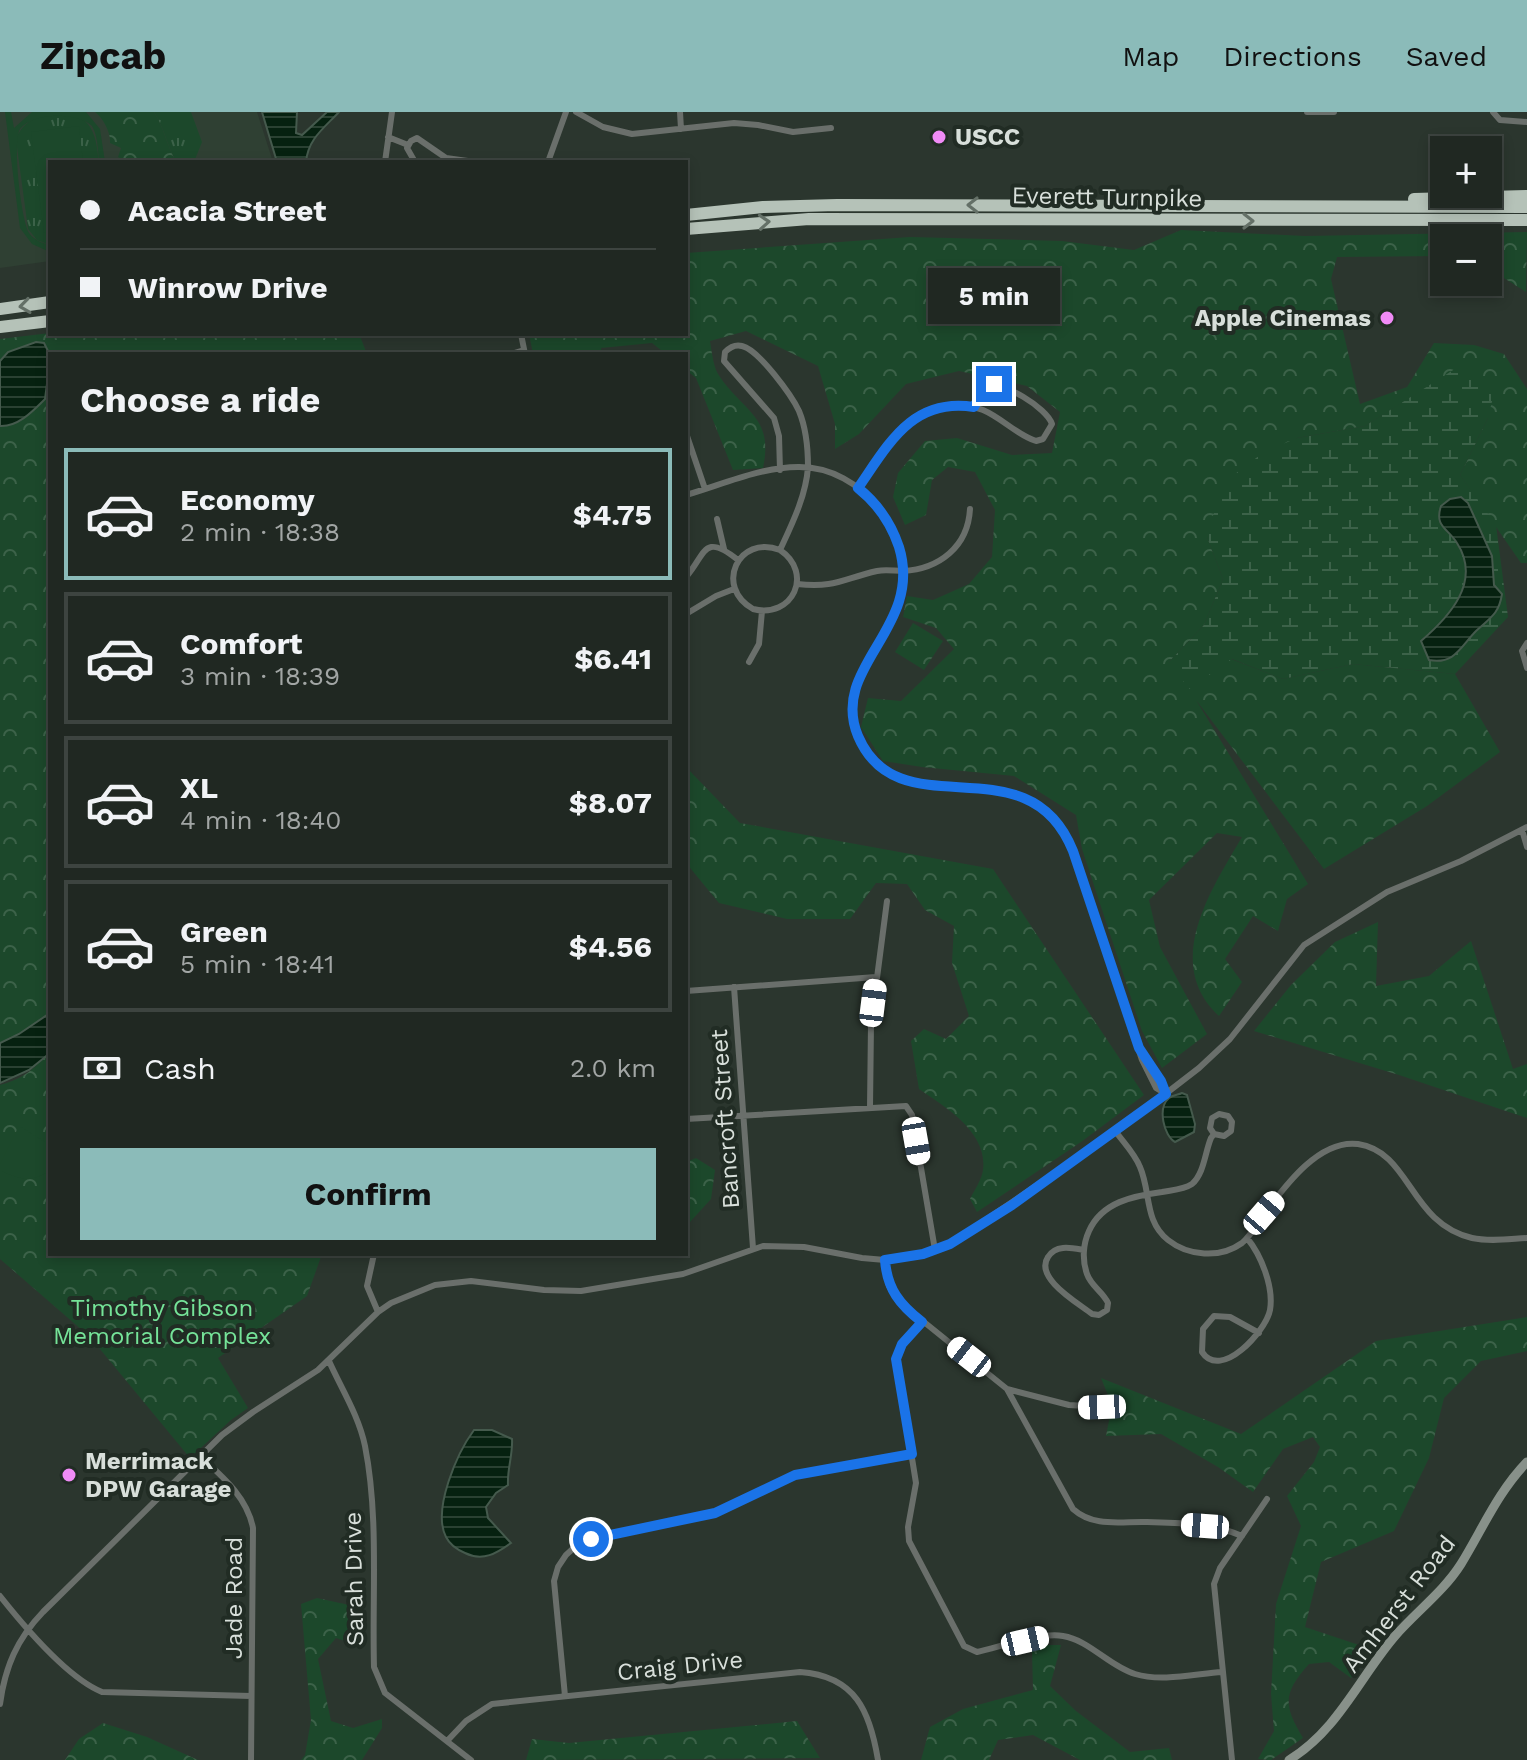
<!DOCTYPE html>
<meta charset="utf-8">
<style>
body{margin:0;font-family:"Work Sans",sans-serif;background:#28302a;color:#f1f3f6;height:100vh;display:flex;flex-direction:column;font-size:30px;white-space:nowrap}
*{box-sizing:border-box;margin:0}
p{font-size:26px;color:#a2a6a5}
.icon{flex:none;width:44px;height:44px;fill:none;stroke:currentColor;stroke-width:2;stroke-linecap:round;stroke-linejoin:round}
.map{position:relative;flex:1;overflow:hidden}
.panel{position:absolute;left:48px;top:240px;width:640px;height:904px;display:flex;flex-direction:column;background:#202822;border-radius:0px;box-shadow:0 4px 12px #0003,0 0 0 2px #3d4440}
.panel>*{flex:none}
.guide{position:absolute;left:48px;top:48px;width:640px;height:176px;border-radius:0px;box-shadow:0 4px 12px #0003,0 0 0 2px #3d4440;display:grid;align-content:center;height:176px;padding:0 32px;background:#202822}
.tools{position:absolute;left:1430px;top:24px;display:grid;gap:16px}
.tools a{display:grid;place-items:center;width:72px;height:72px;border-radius:0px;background:#202822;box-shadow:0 4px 12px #0003,0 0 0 2px #3d4440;font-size:40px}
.end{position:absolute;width:36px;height:36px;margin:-18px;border:10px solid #1a73e8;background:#fff;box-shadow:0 0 0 4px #fff}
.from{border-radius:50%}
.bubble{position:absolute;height:56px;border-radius:0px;background:#202822;box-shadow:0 4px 12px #0003,0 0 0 2px #3d4440;font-size:26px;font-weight:700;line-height:56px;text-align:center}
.car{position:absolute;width:24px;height:48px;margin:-24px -12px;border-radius:10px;box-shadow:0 0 6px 2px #0007;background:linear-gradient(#fff 24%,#345 0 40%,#fff 0 76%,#345 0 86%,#fff 0)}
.guide b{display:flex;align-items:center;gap:28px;height:76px;font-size:30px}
.guide b+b{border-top:2px solid #3d4440}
.guide i{width:20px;height:20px;background:#f1f3f6}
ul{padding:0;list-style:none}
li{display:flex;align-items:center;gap:24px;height:132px;margin:0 16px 12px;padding:0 16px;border:4px solid #3d4440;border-radius:0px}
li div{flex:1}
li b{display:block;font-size:30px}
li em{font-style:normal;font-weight:700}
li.selected{border-color:#8bbbb9}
li>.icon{width:72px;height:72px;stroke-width:1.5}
h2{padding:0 32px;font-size:36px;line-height:96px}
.pay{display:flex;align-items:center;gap:20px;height:88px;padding:0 32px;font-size:30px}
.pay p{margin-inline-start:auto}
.button{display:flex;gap:16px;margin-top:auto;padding:16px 32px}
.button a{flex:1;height:92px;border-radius:0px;background:#8bbbb9;color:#111;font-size:32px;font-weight:700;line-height:92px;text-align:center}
header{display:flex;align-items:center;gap:48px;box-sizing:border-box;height:112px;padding:0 40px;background:#8bbbb9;color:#111}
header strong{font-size:38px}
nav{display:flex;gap:44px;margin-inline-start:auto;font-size:28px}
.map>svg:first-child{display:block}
.built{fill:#2f4033}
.grass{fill:url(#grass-tufts)}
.forest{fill:url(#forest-crowns)}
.wetland{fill:url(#wetland-marsh)}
.pitch{fill:#1c482b}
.water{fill:url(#water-rules);stroke:#455a4d;stroke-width:2}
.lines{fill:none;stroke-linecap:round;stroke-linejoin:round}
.street{stroke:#6a6f6b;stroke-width:6}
.secondary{stroke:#88918a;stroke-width:9}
.highway{stroke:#b5c2b8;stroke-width:12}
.oneway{stroke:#647067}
.route{stroke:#1a73e8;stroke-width:10}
.poi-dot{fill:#f08bf6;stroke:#212c24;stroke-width:3}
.labels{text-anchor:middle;stroke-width:8;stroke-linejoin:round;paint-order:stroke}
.poi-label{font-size:24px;font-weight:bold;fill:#d8dfda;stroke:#212c24;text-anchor:start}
.street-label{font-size:24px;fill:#d8dfda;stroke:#212c24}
.park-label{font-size:24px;fill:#75e398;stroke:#212c24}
</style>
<header>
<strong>Zipcab</strong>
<nav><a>Map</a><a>Directions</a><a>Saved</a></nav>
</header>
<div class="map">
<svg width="1527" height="1648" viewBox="0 0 1527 1648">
<defs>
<pattern id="grass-tufts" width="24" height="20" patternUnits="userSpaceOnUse" patternTransform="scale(2)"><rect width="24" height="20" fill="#1c482b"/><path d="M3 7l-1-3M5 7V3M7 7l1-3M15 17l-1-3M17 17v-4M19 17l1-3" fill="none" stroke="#3c6249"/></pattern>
<pattern id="forest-crowns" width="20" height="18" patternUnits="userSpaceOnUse" patternTransform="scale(2)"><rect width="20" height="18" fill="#1c482b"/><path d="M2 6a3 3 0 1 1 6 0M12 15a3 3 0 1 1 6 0" fill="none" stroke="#3c6249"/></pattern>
<pattern id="wetland-marsh" width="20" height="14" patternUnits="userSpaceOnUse" patternTransform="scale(2)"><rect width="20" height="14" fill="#1c482b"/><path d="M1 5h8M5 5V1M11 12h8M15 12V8" fill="none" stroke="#3c6249"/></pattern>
<pattern id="water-rules" width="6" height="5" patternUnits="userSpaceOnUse" patternTransform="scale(2)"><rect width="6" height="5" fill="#062110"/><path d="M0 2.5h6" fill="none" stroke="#2a4132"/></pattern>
</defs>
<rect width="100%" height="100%" fill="#2b362e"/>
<path class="built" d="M0 0H257L273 50H50V149L0 156Z"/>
<path class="grass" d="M65 0C94 6 96 25 99 50H50V133L37 128 28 117 16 28C22 7 45 0 65 0Z
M154 0H191L202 30 194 50H176C167 33 164 16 154 0Z"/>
<path class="forest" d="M95 0H154C164 16 167 33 176 50H127L118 45 121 36 110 31C111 21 103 6 95 0Z
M1181 118 1305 124 1527 120 1526 180 1488 156V126H1444V144L1337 145 1331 167 1360 292 1407 275 1434 231 1474 233 1504 242 1527 277V451H1521L1460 363 1488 306 1458 256 1365 314 1297 326 1207 425 1223 467 1204 513 1169 550 1231 547 1283 567 1353 552 1455 562 1500 640 1427 694 1324 757 1196 588 1308 772 1287 787 1278 819 1253 804 1225 847 1242 870 1219 904C1162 851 1211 778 1242 725L1217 721 1149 788 1160 835 1207 922 1162 956 1142 919 1082 737 1076 703 1014 664 922 655 883 649 861 615 868 586 901 589 954 537 936 516 903 505 907 484 933 488 969 472 992 445 995 398 975 360 948 355 932 368 926 403 905 413 893 385 898 361 925 329 957 326 1012 343 1052 341 1060 300 1027 274 959 259 906 272 859 322 835 337V312L818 254 746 219 710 229C712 240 713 256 720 265 744 300 774 305 763 356L733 358 696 266 686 258V242H666L652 231 601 236 602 242H533L529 222H686V141L910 125 1062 129 1134 138Z
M50 221 355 222 360 224 367 242H50V901L28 917 0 932V227Z
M913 511 943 529 924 558 895 540Z
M686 655 740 711 993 757 1144 983 1081 1030 977 1100 970 1087C974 1079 982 1067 983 1058 988 1020 945 995 919 977L911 929 924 917 946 927 969 904 952 851 954 814 925 798 907 772 876 771 850 807H787L719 791 686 751Z
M1378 810 1376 874 1429 864 1471 829 1513 957 1527 952V1006L1399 963 1254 919 1291 873 1335 830Z
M50 937V1142H322L307 1184 218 1246 248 1296 231 1308 190 1346 90 1225 0 1147V973C23 967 37 956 50 937Z
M696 1046 715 1058 711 1087 690 1110 686 1131V1050Z
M1527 1205V1239L1481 1249 1444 1286 1429 1346 1394 1419 1321 1450 1305 1515 1359 1533 1364 1549 1351 1566 1329 1550 1309 1552C1283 1581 1283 1593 1303 1626L1271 1648 1258 1647 1274 1619 1271 1582 1276 1492 1301 1414 1287 1384 1314 1350 1320 1335 1313 1325 1283 1337 1253 1380 1218 1355 1161 1322 1106 1324 1112 1293 1101 1266 1241 1322 1376 1229Z
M317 1486 349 1493 360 1534 336 1526 318 1547 331 1609 353 1616 382 1607V1616L362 1648H301L305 1643 311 1608 301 1492Z
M1045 1533H1061L1050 1574 1076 1599 1130 1640 1169 1636 1172 1648H1080L1033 1623 998 1628 989 1648H921L930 1615 963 1597 1033 1578 1032 1539Z
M797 1609 820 1646 526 1648 532 1627 569 1631Z
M103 1611 147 1625 198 1648H65L79 1627Z"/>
<path class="wetland" d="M1458 255 1495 277 1488 306 1460 363 1496 413 1508 505 1455 562 1353 552 1283 567 1232 547 1189 577 1169 550 1204 513 1223 467 1207 425 1222 372 1264 340 1297 326 1365 314Z"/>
<path class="pitch" d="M5 0H11L14 16 32 0H86L100 17 105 50H99C98 39 98 24 92 14 77 0 34 0 20 17 12 29 21 108 29 121 34 128 42 131 50 133V140L32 132 20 116Z
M79 14 83 50H50V120L44 121 31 20Z
M19 1014 50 1033V1057C35 1072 17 1067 0 1058V1052Z"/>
<path class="water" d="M262 0H297L296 21 302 23 327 0H339C324 16 308 27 306 50H277Z
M36 230 44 231 49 241V257L45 287C33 299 18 315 0 314V249L8 240Z
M1461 385 1468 391 1492 444 1494 473 1502 482C1499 502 1490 506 1476 519 1461 534 1455 553 1429 548L1421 529C1449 505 1482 470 1457 431 1448 416 1434 415 1441 394L1450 387Z
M50 901V941L29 958 0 971V931L19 922Z
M1182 981 1187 983 1195 1012 1194 1020 1175 1030C1164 1024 1157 996 1169 986 1173 983 1178 983 1182 981Z
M474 1318H492L512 1327C513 1343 507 1357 508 1373L496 1381 486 1395 488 1406 511 1431C497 1441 483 1450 465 1441 458 1438 450 1433 446 1425 432 1398 457 1341 474 1318Z"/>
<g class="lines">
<path class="street" d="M576 0 603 15 632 22 734 11 758 13 793 20 831 16
M680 0 681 17
M1307 0H1334
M1493 0 1500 8 1527 10
M388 25 408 33
M385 50 392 0
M415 50 407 36 411 29 417 26 446 46 475 50
M548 50 566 0
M521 222 525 242
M511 242 524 238
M686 321 705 377
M858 376C887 335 922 274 983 298 1002 306 1017 323 1036 329L1043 327 1052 312C1047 296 1002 268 986 274L974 295
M686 383C721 373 761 355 798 355 863 354 915 424 901 485 888 542 818 583 871 646 927 710 1031 632 1073 739L1142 948 1156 976 1166 982
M717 407 724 437
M780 438C814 461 793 507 753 497 714 475 738 422 780 438 792 412 806 384 808 355 808 336 806 316 799 299 792 284 759 238 742 234 735 232 730 235 725 240L724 249 774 306 779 324 780 358
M686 465C706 442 703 420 738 448
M797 472C836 476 842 467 877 459 886 457 894 459 903 459 939 457 968 435 970 397
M686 502 716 484 734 477
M1527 531 1522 539 1527 556
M749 550 759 532 762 499
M1522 718 1527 735
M734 875 753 1136
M686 879 876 865
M1142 939 1165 981
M870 995 871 912 887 789
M686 1007 906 994 912 1003 935 1138
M1116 1020C1124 1031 1135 1042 1140 1055 1151 1080 1144 1109 1168 1128 1188 1144 1220 1147 1242 1131 1252 1123 1257 1111 1264 1102 1285 1074 1319 1027 1358 1032 1411 1040 1409 1111 1472 1126 1490 1130 1509 1127 1527 1126
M1247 1126C1261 1143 1274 1175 1270 1198 1266 1219 1221 1269 1202 1240L1203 1217 1214 1204 1230 1205 1259 1221
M1084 1138C1072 1136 1056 1132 1048 1145 1034 1166 1078 1191 1092 1202L1099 1203 1107 1198 1108 1191C1103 1180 1091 1174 1087 1162 1082 1148 1083 1132 1089 1119 1102 1090 1133 1084 1162 1080 1172 1078 1183 1078 1192 1072 1204 1062 1205 1040 1211 1026L1214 1022 1224 1024 1231 1019 1232 1010 1228 1004 1219 1002 1212 1006 1210 1016 1214 1022
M374 1142 367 1174 378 1200
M885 1148 889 1174 898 1189 1007 1277 1069 1293 1102 1295
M922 1210 902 1232 896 1247 916 1371 908 1415 909 1429 964 1534 977 1540C1000 1535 1040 1520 1063 1524 1089 1528 1109 1554 1135 1562 1161 1570 1195 1562 1222 1560
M329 1249C341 1276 359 1304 365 1334 379 1405 372 1482 374 1555L385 1581 471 1648
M1007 1277 1073 1397C1094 1416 1122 1409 1147 1410 1179 1411 1213 1411 1242 1424
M200 1344C223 1365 247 1385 253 1416L251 1648
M0 1484C23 1513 68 1566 102 1580L251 1584
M565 1584 554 1469 558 1455 566 1443 577 1433 591 1427 715 1401 795 1363 912 1342
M0 1592C5 1555 17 1527 43 1500L222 1323 253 1300 318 1258 378 1200 391 1191 435 1173 471 1169 544 1178 581 1179 683 1162 763 1134 804 1135 862 1146 885 1148 923 1142 950 1132 1116 1020 1199 956 1230 927 1304 833 1387 780 1461 749 1527 715
M448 1628 466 1609 492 1592 800 1560C856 1564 870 1600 878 1648
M1232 1648 1214 1472 1220 1456 1267 1387"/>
<path class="secondary" d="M1289 1648C1338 1618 1359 1566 1395 1524 1416 1500 1444 1479 1461 1452 1483 1416 1498 1380 1527 1350"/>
<path class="highway" d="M1414 87 1527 84
M686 103 763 95 837 93 1527 95
M686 117 809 107 1527 108
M0 197 50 190
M0 215 50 209"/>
</g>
<defs><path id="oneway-chevron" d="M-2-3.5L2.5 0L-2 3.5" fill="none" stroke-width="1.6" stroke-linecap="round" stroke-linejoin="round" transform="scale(2)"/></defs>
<g class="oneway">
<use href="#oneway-chevron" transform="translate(973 93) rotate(-180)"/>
<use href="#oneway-chevron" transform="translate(1248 109)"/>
<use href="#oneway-chevron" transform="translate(764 110) rotate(-4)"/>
<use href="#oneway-chevron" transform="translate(25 194) rotate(172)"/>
</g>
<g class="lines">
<path class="route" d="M591 1427 715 1401 795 1363 912 1342 896 1247 902 1232 922 1210C900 1193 887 1177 885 1148L923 1142 950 1132 1012 1093 1166 982 1161 969 1139 936 1073 739C1028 626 899 721 858 624 829 554 924 517 899 435 891 411 878 392 858 376 888 333 912 285 974 295L984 276 994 272"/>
</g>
<g class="poi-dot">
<circle cx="939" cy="25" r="8"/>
<circle cx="1387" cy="206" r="8"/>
<circle cx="69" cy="1363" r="8"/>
</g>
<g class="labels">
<g class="poi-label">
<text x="955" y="33">USCC</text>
<text x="1371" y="214" text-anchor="end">Apple Cinemas</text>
<text x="85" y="1357">Merrimack<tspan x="85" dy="28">DPW Garage</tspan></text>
</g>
<g class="street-label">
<text transform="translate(1107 85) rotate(1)" y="8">Everett Turnpike</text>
<text transform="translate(725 1007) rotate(-94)" y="8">Bancroft Street</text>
<text transform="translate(354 1467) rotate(-91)" y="8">Sarah Drive</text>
<text transform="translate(234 1486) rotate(-90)" y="8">Jade Road</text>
<text transform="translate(1399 1492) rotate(-52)" y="8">Amherst Road</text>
<text transform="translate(680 1554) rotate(-6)" y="8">Craig Drive</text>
</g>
<g class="park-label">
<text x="162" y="1204">Timothy Gibson<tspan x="162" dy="28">Memorial Complex</tspan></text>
</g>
</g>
</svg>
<div class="tools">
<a>+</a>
<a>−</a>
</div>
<i class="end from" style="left:591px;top:1427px"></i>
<i class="end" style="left:994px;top:272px"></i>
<div class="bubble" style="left:928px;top:156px;width:132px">5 min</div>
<i class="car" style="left:873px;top:891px;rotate:7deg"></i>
<i class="car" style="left:916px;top:1029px;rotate:170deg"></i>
<i class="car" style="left:1264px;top:1101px;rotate:41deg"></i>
<i class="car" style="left:969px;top:1245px;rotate:308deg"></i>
<i class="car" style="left:1102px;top:1295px;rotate:268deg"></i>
<i class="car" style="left:1205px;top:1414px;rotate:274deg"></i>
<i class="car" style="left:1025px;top:1529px;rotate:77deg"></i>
<div class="guide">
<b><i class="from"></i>Acacia Street</b>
<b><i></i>Winrow Drive</b>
</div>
<section class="panel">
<h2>Choose a ride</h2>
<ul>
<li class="selected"><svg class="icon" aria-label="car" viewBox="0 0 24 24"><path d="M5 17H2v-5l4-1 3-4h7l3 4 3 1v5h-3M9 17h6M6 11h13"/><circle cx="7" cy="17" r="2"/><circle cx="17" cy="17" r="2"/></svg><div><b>Economy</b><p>2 min · 18:38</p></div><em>$4.75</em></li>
<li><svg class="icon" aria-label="car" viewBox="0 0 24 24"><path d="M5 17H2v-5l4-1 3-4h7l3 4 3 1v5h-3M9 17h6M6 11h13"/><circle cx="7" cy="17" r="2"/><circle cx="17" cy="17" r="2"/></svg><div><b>Comfort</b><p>3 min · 18:39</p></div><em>$6.41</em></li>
<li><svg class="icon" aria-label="car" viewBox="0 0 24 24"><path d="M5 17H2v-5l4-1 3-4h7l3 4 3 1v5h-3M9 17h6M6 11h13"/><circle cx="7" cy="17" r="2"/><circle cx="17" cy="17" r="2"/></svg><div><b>XL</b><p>4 min · 18:40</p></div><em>$8.07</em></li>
<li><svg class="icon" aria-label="car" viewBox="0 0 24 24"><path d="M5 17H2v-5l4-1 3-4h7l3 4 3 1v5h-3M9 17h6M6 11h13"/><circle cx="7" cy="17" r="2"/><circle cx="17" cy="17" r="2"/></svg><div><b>Green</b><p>5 min · 18:41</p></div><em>$4.56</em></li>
</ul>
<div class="pay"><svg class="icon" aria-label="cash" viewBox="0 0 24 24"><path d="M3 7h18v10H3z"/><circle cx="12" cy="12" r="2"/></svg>Cash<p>2.0 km</p></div>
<div class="button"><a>Confirm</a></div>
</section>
</div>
